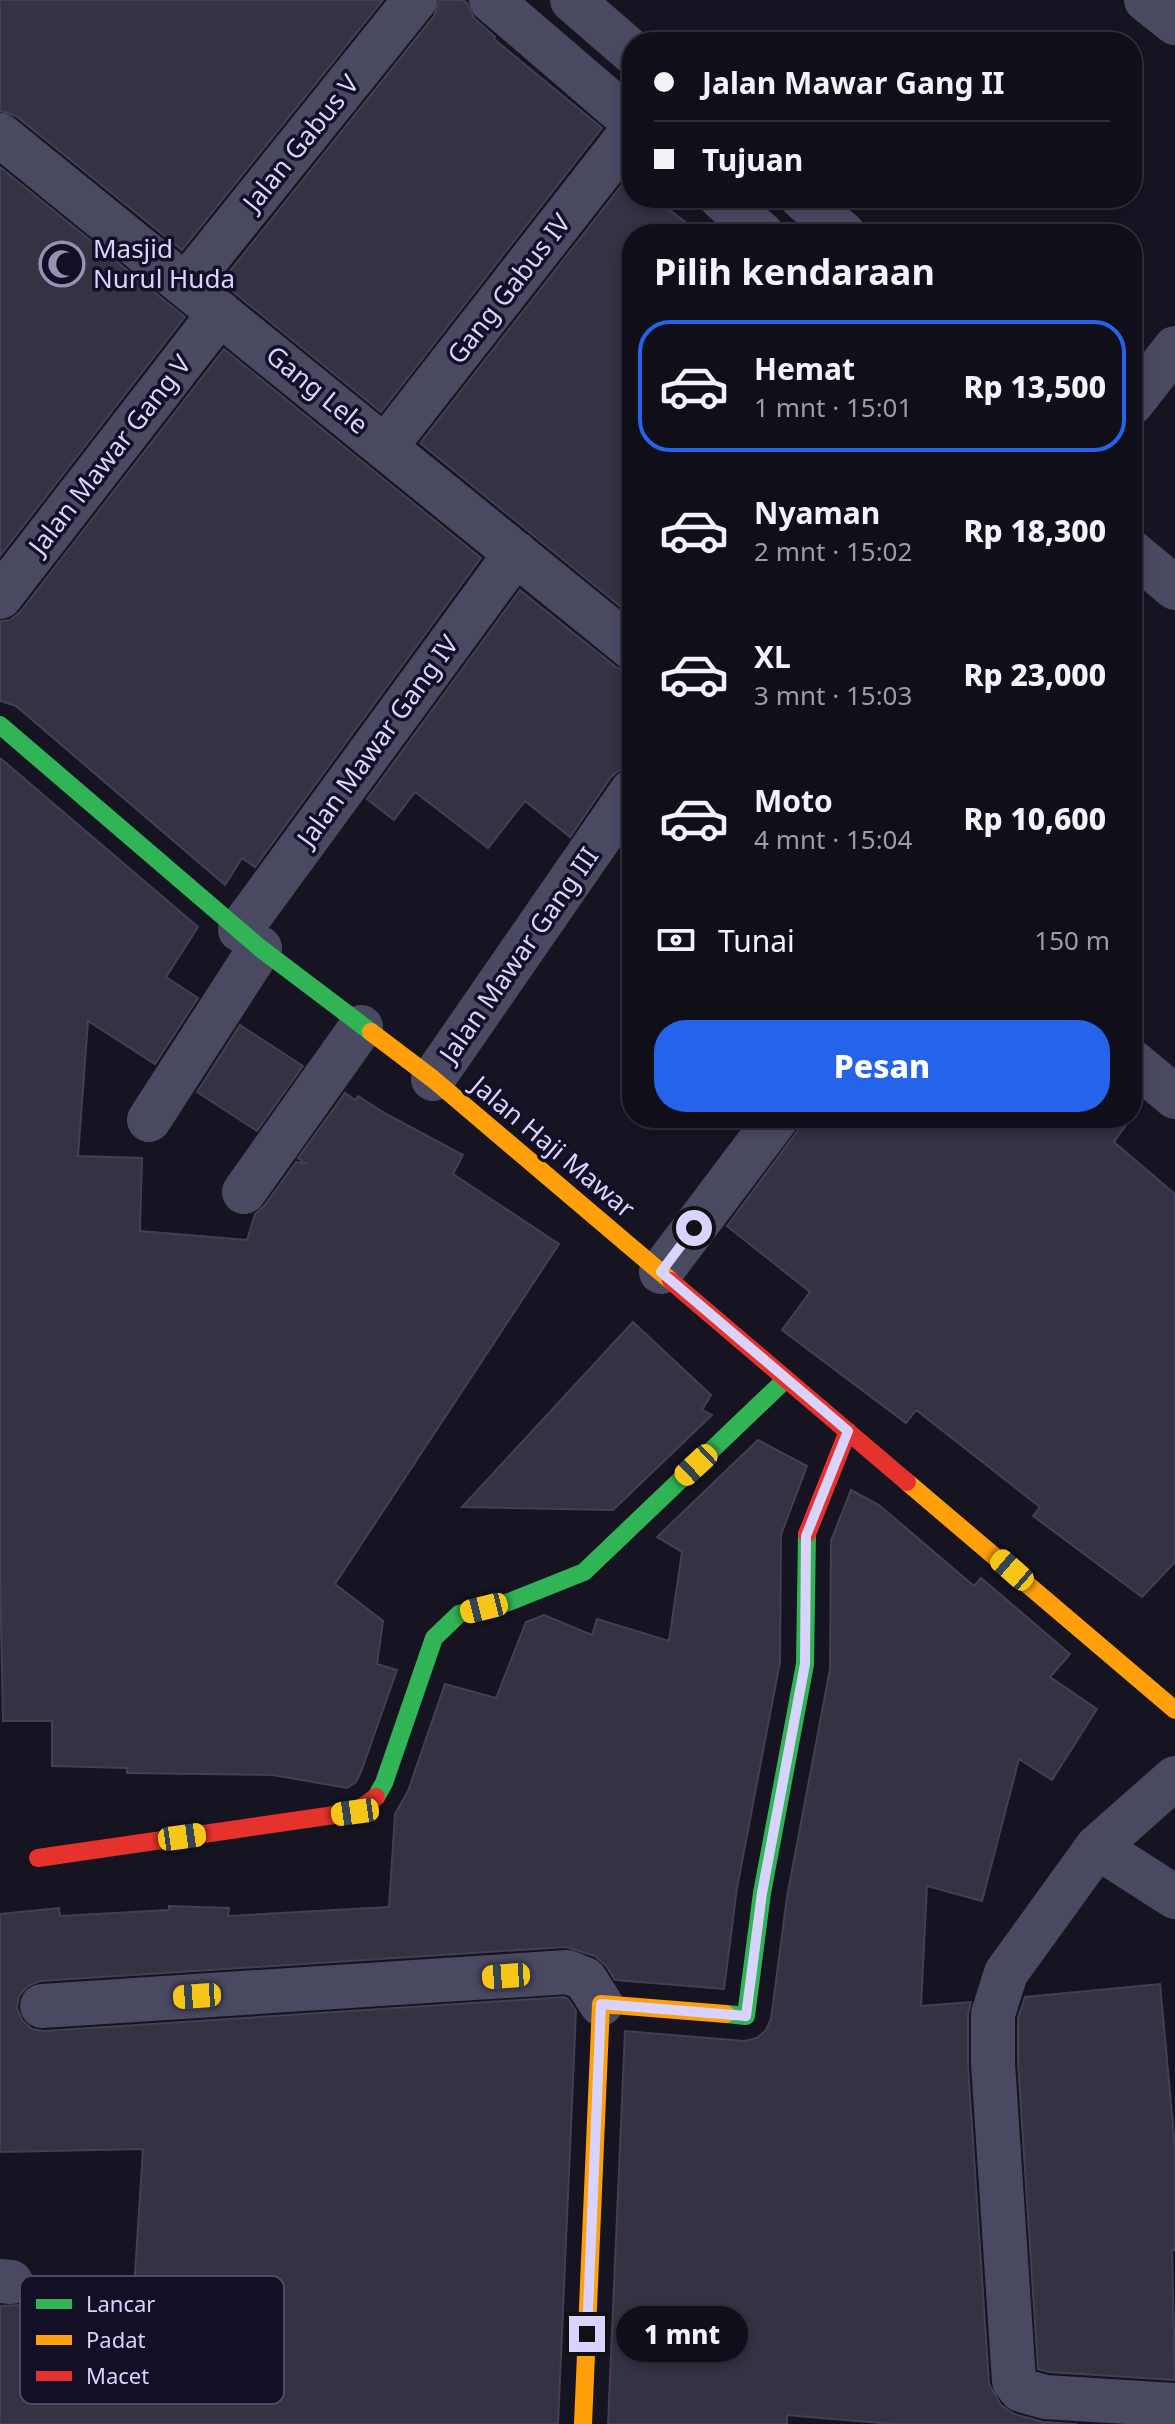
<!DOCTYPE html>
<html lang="id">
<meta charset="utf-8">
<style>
body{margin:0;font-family:"Noto Sans",sans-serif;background:#1e1d26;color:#f1f3f6;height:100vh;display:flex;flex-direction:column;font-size:30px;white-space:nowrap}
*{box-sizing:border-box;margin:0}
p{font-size:26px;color:#9c9ca2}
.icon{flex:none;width:44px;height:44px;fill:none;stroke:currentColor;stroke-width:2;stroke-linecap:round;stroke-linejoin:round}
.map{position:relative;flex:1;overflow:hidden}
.panel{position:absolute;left:622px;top:224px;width:520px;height:904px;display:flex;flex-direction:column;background:#100f19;border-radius:32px;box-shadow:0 4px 12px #0003,0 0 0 2px #302f38}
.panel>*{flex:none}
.guide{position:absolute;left:622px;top:32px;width:520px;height:176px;border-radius:32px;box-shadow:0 4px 12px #0003,0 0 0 2px #302f38;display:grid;align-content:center;height:176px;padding:0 32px;background:#100f19}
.end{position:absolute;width:36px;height:36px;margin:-18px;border:10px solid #d9d4ff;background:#111;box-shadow:0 0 0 4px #111}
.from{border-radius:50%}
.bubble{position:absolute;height:56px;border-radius:28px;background:#100f19;box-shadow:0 4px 12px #0003,0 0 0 2px #302f38;font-size:26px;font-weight:800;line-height:56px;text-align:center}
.car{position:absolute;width:24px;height:48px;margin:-24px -12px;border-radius:10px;box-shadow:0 0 6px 2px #0007;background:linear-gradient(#f5c518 24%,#345 0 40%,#f5c518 0 76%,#345 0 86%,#f5c518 0)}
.guide b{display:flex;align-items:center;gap:28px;height:76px;font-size:30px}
.guide b+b{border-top:2px solid #302f38}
.guide i{width:20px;height:20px;background:#f1f3f6}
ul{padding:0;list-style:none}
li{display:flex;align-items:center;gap:24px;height:132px;margin:0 16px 12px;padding:0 16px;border:4px solid transparent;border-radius:32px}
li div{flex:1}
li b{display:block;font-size:30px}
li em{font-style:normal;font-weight:800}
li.current{border-color:#2563eb}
li>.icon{width:72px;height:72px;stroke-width:1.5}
h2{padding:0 32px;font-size:36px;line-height:96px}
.pay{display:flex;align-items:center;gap:20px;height:88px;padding:0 32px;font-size:30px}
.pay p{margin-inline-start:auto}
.cta{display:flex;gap:16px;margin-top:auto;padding:16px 32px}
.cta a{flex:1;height:92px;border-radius:32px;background:#2563eb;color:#fff;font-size:32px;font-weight:800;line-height:92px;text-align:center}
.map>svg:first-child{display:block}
.building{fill:#343243;stroke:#433f54;stroke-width:2}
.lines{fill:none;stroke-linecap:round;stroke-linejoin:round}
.street{stroke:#4a4962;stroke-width:44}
.fast{stroke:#30b455;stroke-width:18}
.slow{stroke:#ff9f0a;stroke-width:18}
.jam{stroke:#e5322d;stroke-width:18}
.route{stroke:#d9d4ff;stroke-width:10}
.labels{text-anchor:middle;stroke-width:7;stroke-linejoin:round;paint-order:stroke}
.street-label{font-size:26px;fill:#d9d4ff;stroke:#130f26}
.poi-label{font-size:26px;fill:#d9d4ff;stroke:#130f26;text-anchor:start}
.key{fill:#130f26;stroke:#4e4a67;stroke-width:2}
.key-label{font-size:22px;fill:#d9d4ff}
</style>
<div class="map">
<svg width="1175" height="2424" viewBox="0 0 1175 2424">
<rect width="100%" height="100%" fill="#161421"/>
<path class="building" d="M0 0H383L182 250 16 116 0 111Z
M439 0H463L467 3 474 18 495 37 494 39 602 128 381 412 221 282 434 16Z
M0 167 185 317 0 556Z
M632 172V198H654L701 234H632V616L420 443Z
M224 349 481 558 255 867 242 858 225 885 16 706 0 701V621L10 620 20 612Z
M520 590 616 667 632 672V766L621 769 611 777 570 837 525 801 488 848 415 792 394 820 367 799Z
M0 758 198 927 166 977 198 998 155 1064 88 1021 78 1156 142 1158 140 1231 247 1240 255 1214 264 1206 296 1162 305 1163 298 1158 345 1093 355 1100 358 1096 386 1114 463 1155 453 1174 559 1244 335 1584 383 1621 377 1664 397 1670 361 1772 356 1782 347 1788 273 1775 127 1773V1768L52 1766V1721H3L0 1573Z
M240 1025 303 1066 257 1131 197 1092Z
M807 1118H1131L1114 1142 1175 1194V1562L1142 1597 1033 1516 1040 1507 916 1410 906 1423 782 1330 810 1292 727 1226Z
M633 1322 711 1395 702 1410 712 1415 613 1510 462 1507Z
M758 1440 807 1466 781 1535 780 1662 737 1888 724 1989 615 1980 606 1966 595 1956 566 1947 40 1981 28 1986 19 1996 17 2008 22 2020 32 2029 44 2031 564 1997 568 1999 576 2011 558 2424H0V2306L21 2305 31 2297 133 2305 143 2149 0 2152V1914L59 1908 60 1916 169 1910V1906L229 1908 228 1916 389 1907 395 1814 408 1791 445 1684 496 1698 526 1622 544 1615 592 1635 597 1619 669 1641 682 1552 657 1537Z
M851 1490 879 1505 974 1586 981 1578 1070 1654 1050 1677 1097 1709 1052 1780 1019 1759 982 1901 927 1886 921 2006 971 2002 968 2014V2066L989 2384 1001 2405 1014 2414 1043 2422 1077 2424H892L787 2415V2424H608L625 2031 744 2041 757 2038 766 2030 771 2019 787 1897 830 1669 831 1541Z
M1160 1984 1175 2147V2250H1172L1175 2380 1049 2372 1038 2369 1018 2063V2018L1025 1997Z"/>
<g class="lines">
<path class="street" d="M491 0 632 121
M572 0 632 52
M1146 0 1175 23
M0 135 632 648
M721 198 762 234
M802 198 844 234
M186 285 415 0
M1132 403 1175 348
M386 446 632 131
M1132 552 1175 588
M0 597 220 313
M240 930 516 553
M1132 1061 1175 1097
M433 1079 632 791
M149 1120 260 948
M244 1192 361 1027
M661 1272 777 1118
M1175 1778 1097 1847 1006 1973 993 2014V2064L1014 2381 1021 2390 1045 2397 1175 2405
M1097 1847 1175 1897
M42 2006 568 1972 585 1979 601 2004
M0 2281 11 2282"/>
<path class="fast" d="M0 725 260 948 371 1032
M376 1797 384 1783 434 1638 459 1614 509 1602 584 1572 785 1380
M726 2014 746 2016 762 1893 805 1664 807 1534"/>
<path class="slow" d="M371 1032 433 1079 671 1281
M907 1482 1175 1710
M583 2424 601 2004 726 2014"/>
<path class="jam" d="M671 1281 907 1482
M807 1534 848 1431
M38 1858 355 1812 376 1797"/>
</g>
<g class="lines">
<path class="route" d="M587 2334 601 2004 746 2016 762 1893 805 1664 806 1536 848 1431 661 1272 694 1228"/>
</g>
<defs>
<g id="mosque-ring" transform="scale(2.3)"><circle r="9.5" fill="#130f26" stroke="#9591b1" stroke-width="1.5"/><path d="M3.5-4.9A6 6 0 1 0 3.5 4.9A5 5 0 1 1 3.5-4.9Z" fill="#9591b1"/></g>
</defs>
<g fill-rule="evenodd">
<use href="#mosque-ring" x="62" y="264"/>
</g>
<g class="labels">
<g class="street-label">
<text transform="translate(301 143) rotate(-51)" y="9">Jalan Gabus V</text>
<text transform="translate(509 289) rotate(-52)" y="9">Gang Gabus IV</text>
<text transform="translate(317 390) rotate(39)" y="9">Gang Lele</text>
<text transform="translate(110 455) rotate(-52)" y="9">Jalan Mawar Gang V</text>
<text transform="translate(378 741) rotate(-54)" y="9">Jalan Mawar Gang IV</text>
<text transform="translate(519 955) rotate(-55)" y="9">Jalan Mawar Gang III</text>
<text transform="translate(553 1147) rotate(40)" y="9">Jalan Haji Mawar</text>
</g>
<g class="poi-label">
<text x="93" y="258">Masjid<tspan x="93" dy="30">Nurul Huda</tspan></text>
</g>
</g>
<rect x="20" y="2276" width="264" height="128" rx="12" class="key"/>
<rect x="36" y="2299" width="36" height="10" fill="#30b455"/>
<rect x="36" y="2335" width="36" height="10" fill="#ff9f0a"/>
<rect x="36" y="2371" width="36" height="10" fill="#e5322d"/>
<g class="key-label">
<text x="86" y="2312">Lancar</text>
<text x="86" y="2348">Padat</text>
<text x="86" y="2384">Macet</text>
</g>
</svg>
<i class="end from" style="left:694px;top:1228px"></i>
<i class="end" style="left:587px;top:2334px"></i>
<div class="bubble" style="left:616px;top:2306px;width:132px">1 mnt</div>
<i class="car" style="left:696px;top:1465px;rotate:227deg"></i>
<i class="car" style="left:1012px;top:1570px;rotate:311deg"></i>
<i class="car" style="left:484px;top:1608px;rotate:256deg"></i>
<i class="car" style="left:355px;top:1812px;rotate:262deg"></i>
<i class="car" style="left:182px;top:1837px;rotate:82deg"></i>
<i class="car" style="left:506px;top:1976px;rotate:266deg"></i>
<i class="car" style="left:197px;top:1996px;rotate:266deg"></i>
<div class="guide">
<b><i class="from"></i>Jalan Mawar Gang II</b>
<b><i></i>Tujuan</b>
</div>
<section class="panel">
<h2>Pilih kendaraan</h2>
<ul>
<li class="current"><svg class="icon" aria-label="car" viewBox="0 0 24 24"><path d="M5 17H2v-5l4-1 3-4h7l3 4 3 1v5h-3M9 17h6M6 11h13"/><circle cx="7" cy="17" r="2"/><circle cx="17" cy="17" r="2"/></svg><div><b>Hemat</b><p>1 mnt · 15:01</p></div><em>Rp 13,500</em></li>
<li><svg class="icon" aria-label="car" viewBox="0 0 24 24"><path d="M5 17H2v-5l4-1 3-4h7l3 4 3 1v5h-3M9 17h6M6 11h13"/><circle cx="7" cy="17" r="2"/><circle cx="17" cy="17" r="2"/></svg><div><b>Nyaman</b><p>2 mnt · 15:02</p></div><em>Rp 18,300</em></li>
<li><svg class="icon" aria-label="car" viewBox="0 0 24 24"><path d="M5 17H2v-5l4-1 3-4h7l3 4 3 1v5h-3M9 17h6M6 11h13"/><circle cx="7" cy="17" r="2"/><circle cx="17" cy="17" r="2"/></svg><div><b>XL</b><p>3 mnt · 15:03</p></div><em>Rp 23,000</em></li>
<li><svg class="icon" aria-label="car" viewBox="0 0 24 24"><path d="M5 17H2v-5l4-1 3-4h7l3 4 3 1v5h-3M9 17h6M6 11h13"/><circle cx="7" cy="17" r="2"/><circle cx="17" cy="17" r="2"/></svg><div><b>Moto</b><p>4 mnt · 15:04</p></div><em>Rp 10,600</em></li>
</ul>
<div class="pay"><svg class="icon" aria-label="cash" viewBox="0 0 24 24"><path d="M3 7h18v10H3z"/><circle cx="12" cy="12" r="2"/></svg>Tunai<p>150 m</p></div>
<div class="cta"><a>Pesan</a></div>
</section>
</div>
